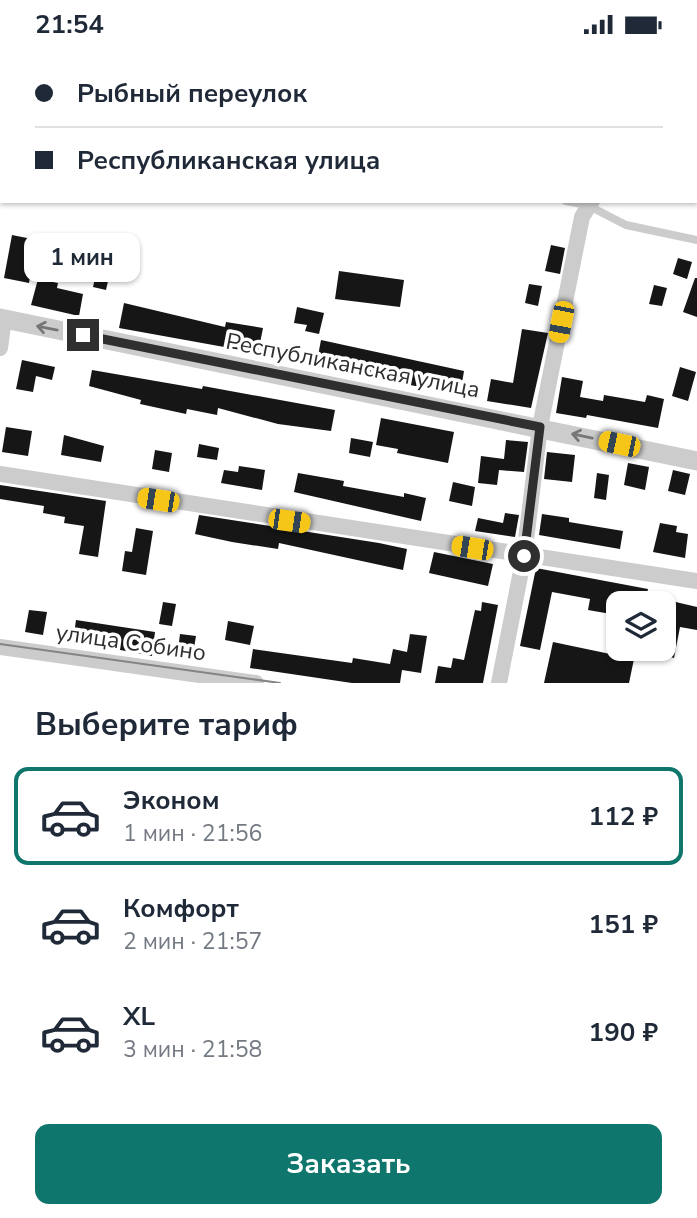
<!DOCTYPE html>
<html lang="ru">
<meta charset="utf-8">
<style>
body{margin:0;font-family:"Nunito Sans",sans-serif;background:#f2f2f3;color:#1f2937;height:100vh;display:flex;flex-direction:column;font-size:26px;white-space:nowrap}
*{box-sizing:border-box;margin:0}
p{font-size:23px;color:#747a83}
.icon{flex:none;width:38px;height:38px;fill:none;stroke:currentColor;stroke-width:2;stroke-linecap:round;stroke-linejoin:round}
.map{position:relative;height:634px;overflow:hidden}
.details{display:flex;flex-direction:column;background:#fff;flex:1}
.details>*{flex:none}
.banner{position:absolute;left:0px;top:0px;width:698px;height:154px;box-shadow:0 2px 5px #0004;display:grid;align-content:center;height:154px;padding:0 35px;background:#fff}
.fabs{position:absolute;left:606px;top:542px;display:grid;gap:14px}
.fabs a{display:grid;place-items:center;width:70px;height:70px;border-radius:14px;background:#fff;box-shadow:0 2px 5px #0004;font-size:35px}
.end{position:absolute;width:32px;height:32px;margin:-16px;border:9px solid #2f2f2f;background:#fff;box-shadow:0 0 0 4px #fff}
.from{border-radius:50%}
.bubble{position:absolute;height:49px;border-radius:14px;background:#fff;box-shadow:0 2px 5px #0004;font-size:23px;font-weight:700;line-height:49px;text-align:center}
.car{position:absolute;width:21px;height:42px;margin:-21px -10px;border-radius:9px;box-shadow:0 0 5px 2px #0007;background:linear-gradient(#f5c518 24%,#345 0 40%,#f5c518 0 76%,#345 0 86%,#f5c518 0)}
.banner b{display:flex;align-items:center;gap:24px;height:66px;font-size:26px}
.banner b+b{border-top:2px solid #e0e1e3}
.banner i{width:18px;height:18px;background:#1f2937}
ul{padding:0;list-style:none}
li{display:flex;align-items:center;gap:21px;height:98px;margin:0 14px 10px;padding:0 21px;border:4px solid transparent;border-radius:14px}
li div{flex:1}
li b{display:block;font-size:26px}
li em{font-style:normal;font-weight:700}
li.current{border-color:#0f766e}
li>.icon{width:63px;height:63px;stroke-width:1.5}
h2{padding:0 35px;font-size:32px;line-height:84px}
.cta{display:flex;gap:14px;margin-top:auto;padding:14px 35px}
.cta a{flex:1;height:80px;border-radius:14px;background:#0f766e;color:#fff;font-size:28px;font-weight:700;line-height:80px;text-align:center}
.status{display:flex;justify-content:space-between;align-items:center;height:49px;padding:0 35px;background:#fff;direction:ltr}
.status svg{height:19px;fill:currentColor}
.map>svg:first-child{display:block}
.green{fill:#e4ebdf}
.building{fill:#161616}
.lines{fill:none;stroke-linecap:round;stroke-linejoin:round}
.service{stroke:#ccc;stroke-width:8}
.minor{stroke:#ccc;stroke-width:16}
.tertiary{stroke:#ccc;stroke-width:19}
.tram{stroke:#848484;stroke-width:2}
.oneway{stroke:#767676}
.route{stroke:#2f2f2f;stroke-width:9}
.labels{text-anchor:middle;stroke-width:7;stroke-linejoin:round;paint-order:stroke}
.street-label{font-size:23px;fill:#2f2f2f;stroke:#fff}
</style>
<div class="status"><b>21:54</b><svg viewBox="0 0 49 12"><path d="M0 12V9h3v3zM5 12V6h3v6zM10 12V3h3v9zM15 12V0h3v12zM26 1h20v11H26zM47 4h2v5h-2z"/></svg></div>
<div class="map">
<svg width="697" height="634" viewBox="0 0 697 634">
<rect width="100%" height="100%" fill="#fff"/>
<path class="green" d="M418 0H633L641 2H427Z"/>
<path class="building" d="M12 186 37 191 29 234 4 229Z
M551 196 565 199 560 225 545 222Z
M678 209 692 213 687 230 673 225Z
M99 211 112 214 106 241 93 238Z
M339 222 404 231 400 258 335 250Z
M695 229H697V268L683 263Z
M38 230 58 234 57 239 83 245 79 267 31 256Z
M529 235 542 237 538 257 525 254Z
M654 236 667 239 662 257 649 255Z
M124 254 225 278 226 273 263 279 258 304 119 279Z
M297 258 324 264 319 285 305 282 307 276 294 274Z
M522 280 548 284 531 359 487 352 491 330 513 334Z
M321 291 464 322 460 346 316 317Z
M22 311 55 318 52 331 36 327 33 343 16 340Z
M680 318 696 323 688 352 672 347Z
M92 321 202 340 203 337 335 361 331 382 278 375 218 359 217 366 187 360 186 365 140 355 141 351 89 337Z
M562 328 583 332 580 348 603 352 604 346 645 353 647 346 664 350 658 379 587 366 586 369 556 364Z
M381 369 454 383 448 414 397 404 398 400 376 396Z
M6 378 32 382 28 407 2 403Z
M64 386 104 397 101 413 61 406Z
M351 389 373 393 370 408 349 404Z
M506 391 528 393 524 423 499 421 497 436 478 434 481 407 504 410Z
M199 395 219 399 217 411 197 408Z
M155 401 172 404 169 423 152 420Z
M547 403 575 406 572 433 544 430Z
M628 414 649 418 645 441 624 436Z
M239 417 265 421 262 441 221 434 224 421 238 423Z
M673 421 690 425 685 446 668 442Z
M298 424 344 432 343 437 404 448V444L426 449 421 472 294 443Z
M597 424 609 426 606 451 594 449Z
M453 433 475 438 472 457 449 452Z
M0 436 106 452 98 508 79 505 84 477 64 474 65 468 43 464 44 457 0 450Z
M505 464 519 466 515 488 475 482 478 469 503 474Z
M542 465 569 469V473L623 482 620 500 539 486Z
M199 466 379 494 407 500 403 521 279 494 278 500 232 493 195 485Z
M660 474 677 477 676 483 688 485 685 509 653 503Z
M136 479 153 482 146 526 122 522 125 502 132 503Z
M434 503 493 515 488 537 429 524Z
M536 519 648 540 645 555H618V564L611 565 588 561 590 550 552 543 540 601 520 597Z
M663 550 697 558V581L680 578 674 609 663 606Z
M163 553 176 555 172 577 159 575Z
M482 553 498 556 483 634H435L438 617 451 619 453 609 464 611 475 561 481 562Z
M29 561 47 563 43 586 25 583Z
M76 571 155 583 152 607 73 592Z
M228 572 254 577 250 596 225 591Z
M180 585 196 587 192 611 177 609Z
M410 585 427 587 421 624 402 621 400 634H352L250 619 253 600 352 614 353 609 390 615 393 600 407 603Z
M553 593 634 610 629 634H544Z"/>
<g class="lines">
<path class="service" d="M566 152 587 156 626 176 697 191"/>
<path class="minor" d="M418 0 427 2
M696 104H697
M0 299 4 270
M0 425 697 532
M0 598 256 634
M499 634 524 507 540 378 582 168 592 152"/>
<path class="tertiary" d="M0 269 697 412"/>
<path class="tram" d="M0 595 280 634"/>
</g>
<defs><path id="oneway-shaft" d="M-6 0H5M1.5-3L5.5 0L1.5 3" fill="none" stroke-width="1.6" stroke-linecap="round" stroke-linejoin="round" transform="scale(1.75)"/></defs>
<g class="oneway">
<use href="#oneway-shaft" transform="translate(47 279) rotate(-169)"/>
<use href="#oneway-shaft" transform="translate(582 387) rotate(-168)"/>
</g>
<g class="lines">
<path class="route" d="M83 286 540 378 524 507"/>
</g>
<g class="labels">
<g class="street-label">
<text transform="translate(353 316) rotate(11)" y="8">Республиканская улица</text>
<text transform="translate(131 593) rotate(8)" y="8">улица Собино</text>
</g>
</g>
</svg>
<div class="fabs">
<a><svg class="icon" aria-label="layers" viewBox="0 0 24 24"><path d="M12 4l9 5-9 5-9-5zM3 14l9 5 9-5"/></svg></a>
</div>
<i class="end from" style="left:524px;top:507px"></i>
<i class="end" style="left:83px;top:286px"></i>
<div class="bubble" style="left:24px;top:184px;width:116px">1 мин</div>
<i class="car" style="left:561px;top:273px;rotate:191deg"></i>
<i class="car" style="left:619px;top:395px;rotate:282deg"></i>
<i class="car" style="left:158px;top:451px;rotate:279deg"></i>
<i class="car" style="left:289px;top:472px;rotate:98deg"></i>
<i class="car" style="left:472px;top:499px;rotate:279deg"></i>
<div class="banner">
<b><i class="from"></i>Рыбный переулок</b>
<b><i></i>Республиканская улица</b>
</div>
</div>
<section class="details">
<h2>Выберите тариф</h2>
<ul>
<li class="current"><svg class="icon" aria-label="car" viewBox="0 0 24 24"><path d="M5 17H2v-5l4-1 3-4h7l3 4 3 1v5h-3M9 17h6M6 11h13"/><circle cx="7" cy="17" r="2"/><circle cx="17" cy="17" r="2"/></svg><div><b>Эконом</b><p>1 мин · 21:56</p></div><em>112 ₽</em></li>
<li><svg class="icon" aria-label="car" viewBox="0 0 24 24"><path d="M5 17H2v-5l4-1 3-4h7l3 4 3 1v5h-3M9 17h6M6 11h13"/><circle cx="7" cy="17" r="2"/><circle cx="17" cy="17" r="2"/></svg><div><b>Комфорт</b><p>2 мин · 21:57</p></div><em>151 ₽</em></li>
<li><svg class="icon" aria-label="car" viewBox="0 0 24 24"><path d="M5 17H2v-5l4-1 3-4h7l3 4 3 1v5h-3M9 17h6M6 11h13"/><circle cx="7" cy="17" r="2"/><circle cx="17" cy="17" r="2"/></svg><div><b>XL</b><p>3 мин · 21:58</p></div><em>190 ₽</em></li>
</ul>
<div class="cta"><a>Заказать</a></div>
</section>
